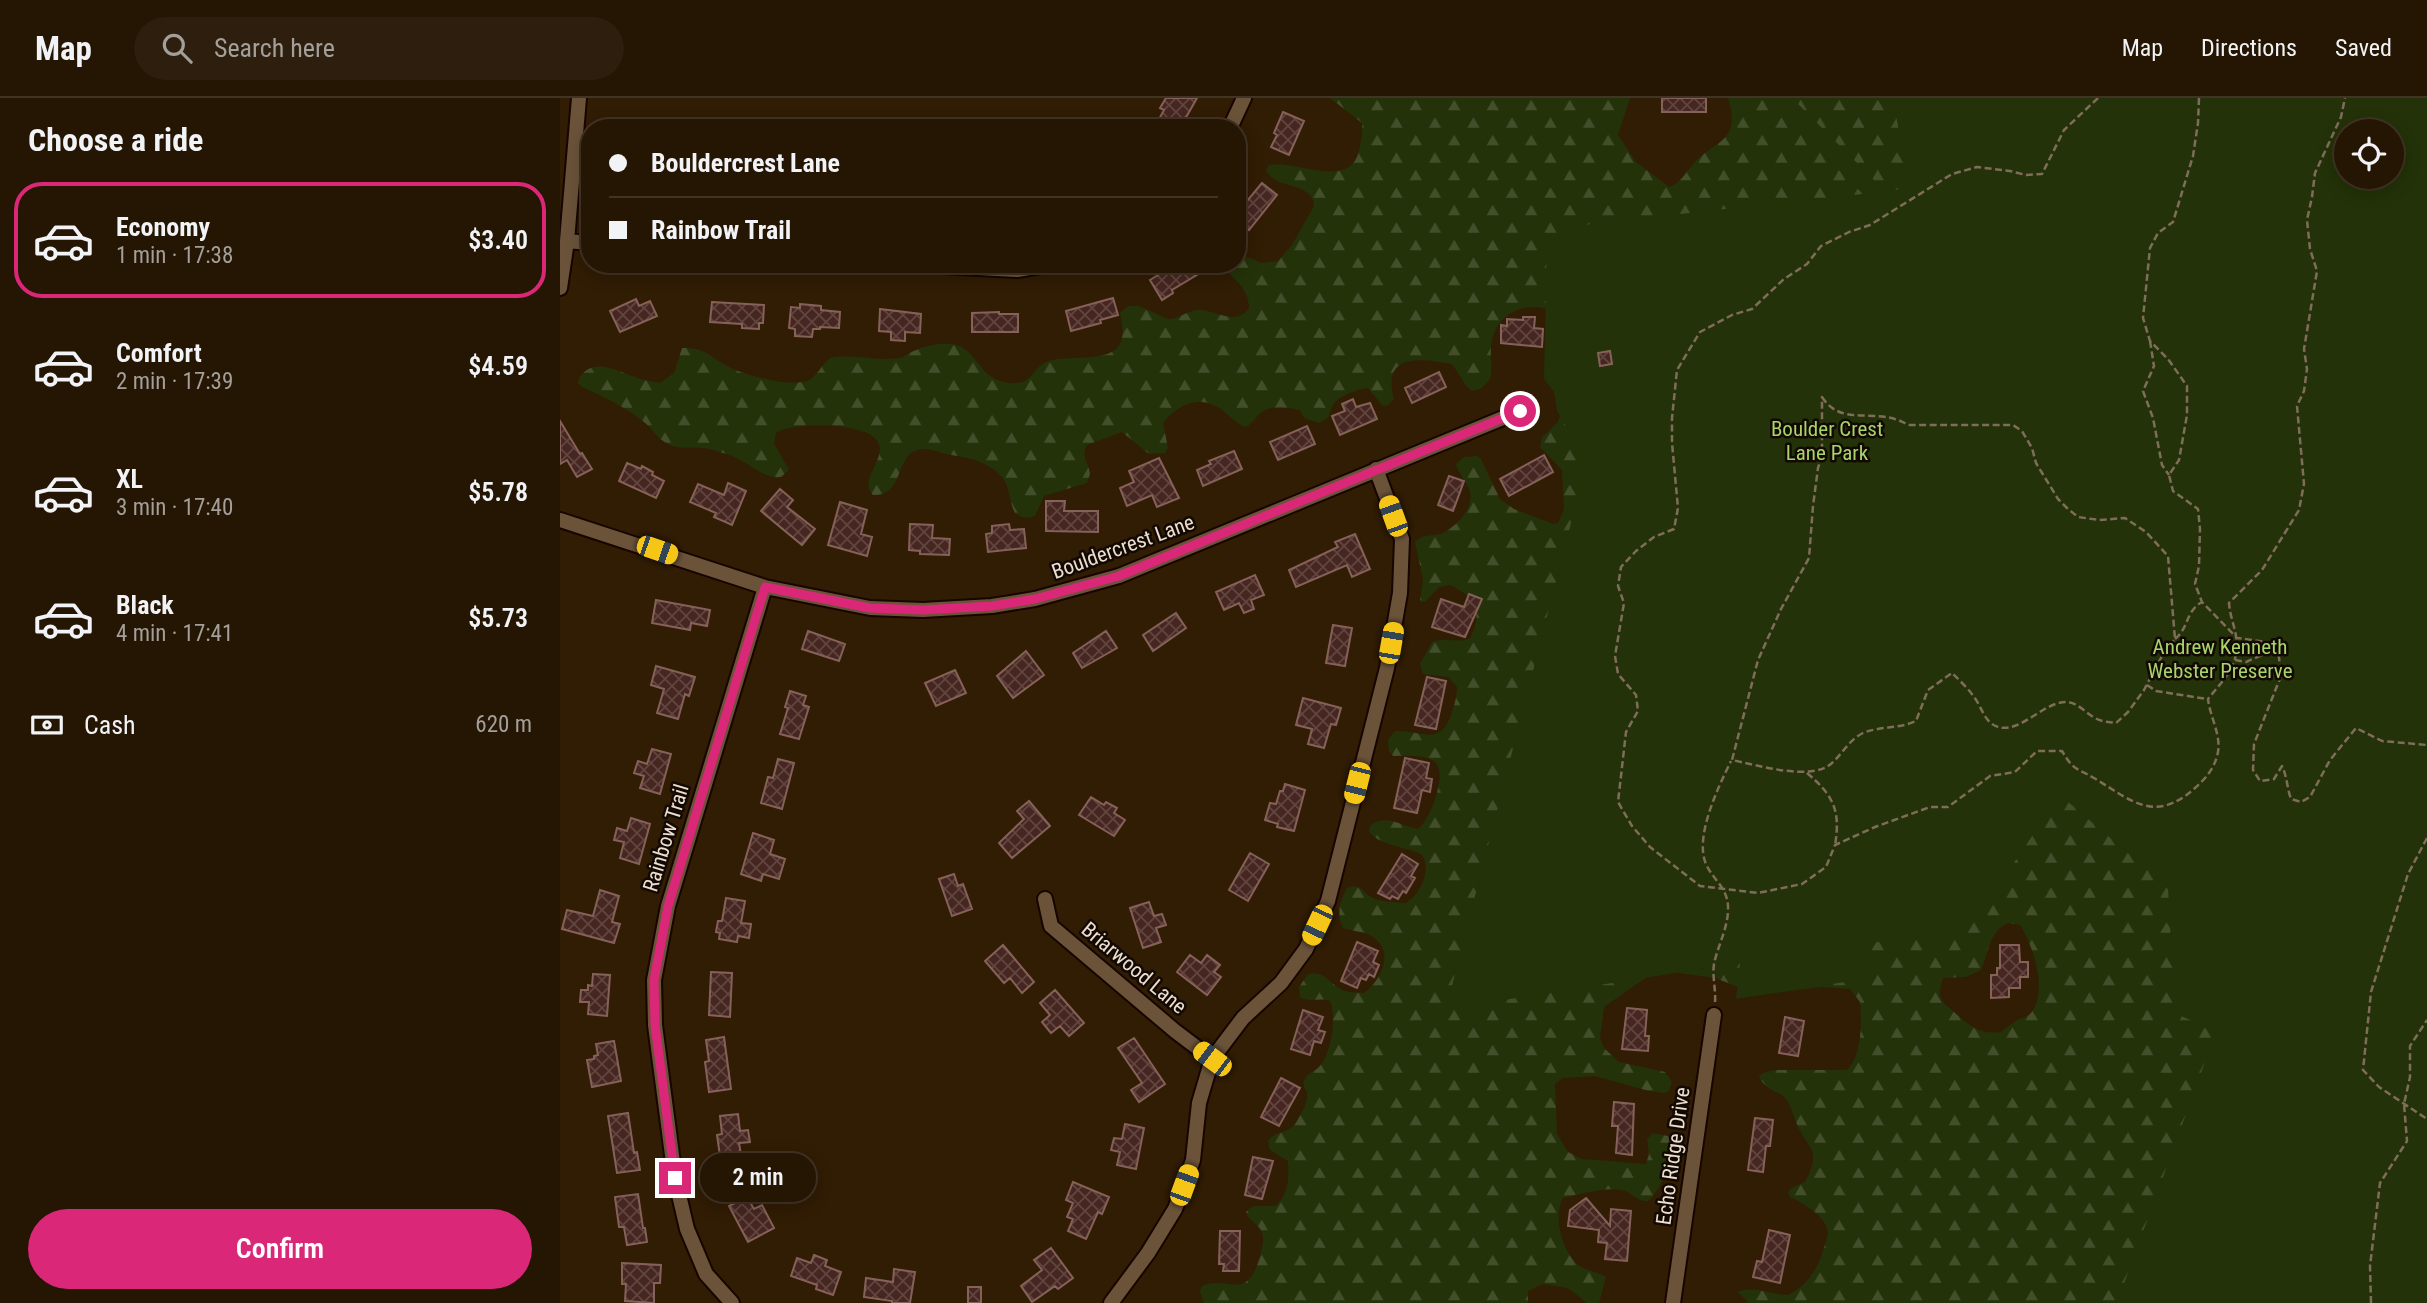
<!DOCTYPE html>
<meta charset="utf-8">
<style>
body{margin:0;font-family:"Roboto Condensed",sans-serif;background:#2d1e0d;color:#f1f3f6;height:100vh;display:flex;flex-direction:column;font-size:26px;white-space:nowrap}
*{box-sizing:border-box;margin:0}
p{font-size:23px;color:#a39f9a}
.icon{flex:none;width:38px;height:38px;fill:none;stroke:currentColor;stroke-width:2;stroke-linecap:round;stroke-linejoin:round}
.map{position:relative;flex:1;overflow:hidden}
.panel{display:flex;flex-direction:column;background:#251503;width:560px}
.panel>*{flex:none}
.guide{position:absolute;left:21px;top:21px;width:665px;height:154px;border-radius:28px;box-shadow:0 4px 18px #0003,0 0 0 2px #423425;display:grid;align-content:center;height:154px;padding:0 28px;background:#251503}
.tools{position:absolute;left:1774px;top:21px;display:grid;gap:14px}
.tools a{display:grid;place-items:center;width:70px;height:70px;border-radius:50%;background:#251503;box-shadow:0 4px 18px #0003,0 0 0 2px #423425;font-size:35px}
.end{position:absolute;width:32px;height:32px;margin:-16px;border:9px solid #db2777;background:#fff;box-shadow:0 0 0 4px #fff}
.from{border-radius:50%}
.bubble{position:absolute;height:49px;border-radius:24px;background:#251503;box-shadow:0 4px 18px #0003,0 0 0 2px #423425;font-size:23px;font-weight:600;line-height:49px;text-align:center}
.car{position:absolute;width:21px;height:42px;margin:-21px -10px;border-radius:9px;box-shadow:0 0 5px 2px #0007;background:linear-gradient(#f5c518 24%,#345 0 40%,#f5c518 0 76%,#345 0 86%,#f5c518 0)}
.guide b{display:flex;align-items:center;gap:24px;height:66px;font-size:26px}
.guide b+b{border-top:2px solid #423425}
.guide i{width:18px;height:18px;background:#f1f3f6}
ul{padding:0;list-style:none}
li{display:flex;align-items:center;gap:21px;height:116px;margin:0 14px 10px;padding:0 14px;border:4px solid transparent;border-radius:28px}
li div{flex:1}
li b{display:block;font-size:26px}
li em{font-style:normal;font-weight:600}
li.active{border-color:#db2777}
li>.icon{width:63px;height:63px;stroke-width:1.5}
h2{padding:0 28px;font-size:32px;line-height:84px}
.pay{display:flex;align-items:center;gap:18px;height:77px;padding:0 28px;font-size:26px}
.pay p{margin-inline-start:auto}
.cta{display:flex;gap:14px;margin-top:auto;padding:14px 28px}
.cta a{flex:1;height:80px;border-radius:42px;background:#db2777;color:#fff;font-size:28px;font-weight:600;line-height:80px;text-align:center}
header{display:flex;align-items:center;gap:42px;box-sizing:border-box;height:98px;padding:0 35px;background:#251503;border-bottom:2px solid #423425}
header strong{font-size:33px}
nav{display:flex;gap:38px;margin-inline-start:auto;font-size:24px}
.search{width:490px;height:63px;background:#2d1e0d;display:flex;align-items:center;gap:18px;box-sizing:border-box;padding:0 24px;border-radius:38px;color:#a39f9a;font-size:26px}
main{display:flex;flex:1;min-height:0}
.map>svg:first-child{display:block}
.forest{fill:url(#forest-firs);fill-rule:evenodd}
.green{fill:#233208;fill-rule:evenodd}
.building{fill:url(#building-cross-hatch);stroke:#86615a;stroke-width:2}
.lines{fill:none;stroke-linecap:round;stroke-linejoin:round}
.minor-casing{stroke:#180500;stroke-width:18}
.path{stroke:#7f6d59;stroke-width:2.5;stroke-dasharray:7 3.5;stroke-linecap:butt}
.minor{stroke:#6b533a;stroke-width:14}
.route{stroke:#db2777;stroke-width:9}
.labels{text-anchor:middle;stroke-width:5;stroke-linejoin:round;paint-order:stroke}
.park-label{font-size:21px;fill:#a9d46a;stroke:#120902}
.street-label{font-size:21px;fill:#ecded0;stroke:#120902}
</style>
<header>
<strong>Map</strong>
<div class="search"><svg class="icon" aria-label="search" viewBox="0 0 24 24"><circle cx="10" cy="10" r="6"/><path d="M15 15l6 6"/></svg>Search here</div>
<nav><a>Map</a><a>Directions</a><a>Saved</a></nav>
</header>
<main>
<section class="panel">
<h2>Choose a ride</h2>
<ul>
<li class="active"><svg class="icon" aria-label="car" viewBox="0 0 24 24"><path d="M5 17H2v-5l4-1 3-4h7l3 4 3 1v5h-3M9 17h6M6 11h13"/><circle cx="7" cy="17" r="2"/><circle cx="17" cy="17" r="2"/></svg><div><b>Economy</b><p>1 min · 17:38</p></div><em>$3.40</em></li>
<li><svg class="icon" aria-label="car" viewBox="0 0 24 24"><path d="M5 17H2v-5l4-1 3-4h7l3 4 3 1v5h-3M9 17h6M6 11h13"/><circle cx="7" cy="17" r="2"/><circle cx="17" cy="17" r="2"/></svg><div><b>Comfort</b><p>2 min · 17:39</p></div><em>$4.59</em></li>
<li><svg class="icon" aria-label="car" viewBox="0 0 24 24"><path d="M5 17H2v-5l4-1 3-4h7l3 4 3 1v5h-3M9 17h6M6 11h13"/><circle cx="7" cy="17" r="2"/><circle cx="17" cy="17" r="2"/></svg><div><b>XL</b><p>3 min · 17:40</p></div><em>$5.78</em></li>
<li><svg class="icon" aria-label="car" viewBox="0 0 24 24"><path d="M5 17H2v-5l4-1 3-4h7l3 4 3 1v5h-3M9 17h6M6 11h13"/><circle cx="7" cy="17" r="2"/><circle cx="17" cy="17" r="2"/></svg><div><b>Black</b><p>4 min · 17:41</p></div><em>$5.73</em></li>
</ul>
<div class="pay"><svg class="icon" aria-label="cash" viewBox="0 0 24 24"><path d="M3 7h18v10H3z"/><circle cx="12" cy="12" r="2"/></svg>Cash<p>620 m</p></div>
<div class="cta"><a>Confirm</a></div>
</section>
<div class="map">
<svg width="1867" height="1205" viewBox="0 0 1867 1205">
<defs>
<pattern id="forest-firs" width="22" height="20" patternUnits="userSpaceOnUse" patternTransform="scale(1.75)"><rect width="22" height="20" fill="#233208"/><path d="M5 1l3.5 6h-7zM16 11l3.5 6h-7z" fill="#434f2b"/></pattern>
<pattern id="building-cross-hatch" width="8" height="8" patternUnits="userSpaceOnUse" patternTransform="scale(1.75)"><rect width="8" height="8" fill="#462620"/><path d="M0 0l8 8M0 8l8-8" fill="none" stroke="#61453f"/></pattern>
</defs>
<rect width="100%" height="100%" fill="#311c04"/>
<path class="forest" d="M770 0H1070L1058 37 1076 64 1109 89C1121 85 1125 75 1133 66 1154 42 1182 45 1168 0H1867V1205H1189L1178 1194C1194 1187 1211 1197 1228 1197 1253 1185 1262 1161 1268 1135 1266 1118 1245 1106 1230 1099L1228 1094 1231 1090 1245 1084C1263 1049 1247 1052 1236 1024 1232 1015 1231 1006 1224 999 1215 992 1203 990 1199 978L1203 975 1214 972H1287C1302 958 1302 923 1300 904L1290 891 1262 889 1199 897 1155 880 1113 874 1091 876 1044 909 1040 940 1044 950 1059 964 1105 974 1112 984 1109 993 1104 995 1089 993 1035 978 1003 980 995 986 997 1036 1008 1054 1022 1061 1086 1066 1089 1056 1087 1041 1093 1035 1108 1038 1111 1042C1113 1061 1102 1091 1088 1103 1076 1104 1072 1094 1062 1092 1044 1089 1021 1096 1003 1100 992 1118 1003 1157 1020 1168 1028 1173 1038 1174 1046 1179L1039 1205H1027L1008 1190 982 1186 968 1193V1205H644L640 1193 642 1188C670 1177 685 1204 699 1162 701 1154 705 1143 702 1135 699 1125 688 1123 686 1114L693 1108H715C729 1097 729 1079 728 1063L710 1052 708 1043C715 1033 727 1036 735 1026 740 1018 748 1005 747 996 747 989 741 988 745 981 748 975 753 974 758 970 771 958 777 919 770 903 760 899 748 905 740 899L739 889 748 876C766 872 770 888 785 893 791 895 798 894 804 895 820 884 834 856 816 841 808 833 794 834 783 830 776 816 780 803 787 790 800 785 802 793 811 799 819 804 836 804 845 805 860 798 872 771 862 757 846 748 818 748 809 733L810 728C826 715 840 728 858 731 870 722 887 677 876 665 868 656 844 658 833 658L829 653 828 642 835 633C861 632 880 649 891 617 894 608 897 599 897 589L888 579 863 576 860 566 872 544C885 539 897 546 910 540 924 514 914 498 890 487L879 489 865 504 860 503 863 481 855 444C864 434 875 440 885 434 898 426 913 411 910 395 908 383 898 377 896 366L904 359 917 358 921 361 940 401 954 411 993 426 998 425 1004 411 1002 372 980 349 982 339 998 324 1002 310 991 212C963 202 934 217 931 249 930 259 933 271 930 281L922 290 912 293 907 289 892 266C860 260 821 255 834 301L827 308 822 307 808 290C798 291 776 298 772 309 770 312 770 316 768 320L759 325 744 320 740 312C730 310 713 307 703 313 696 318 693 326 685 329 675 325 670 318 662 312 640 296 618 306 603 325L608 350 605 355 589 356 562 334 527 347C520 358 529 365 530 376L527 385 484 398 475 418C467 421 462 420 455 415 449 404 450 389 442 379 425 360 404 360 382 355 371 352 361 348 351 355 336 367 341 398 313 397 298 382 325 363 319 346 312 324 233 323 216 335L214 345 229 372 221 379C203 381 188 364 172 358 163 355 154 352 145 350 133 348 119 352 108 346 96 340 93 331 84 324 65 309 44 299 22 289L18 285 19 280C33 260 53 271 72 278 81 282 91 283 100 285L114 275 122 250C146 249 151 260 171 270 188 278 229 289 247 283 256 280 262 266 270 260 293 255 317 264 339 260 345 259 348 255 354 253 364 248 379 245 390 246 416 247 417 279 444 284 475 290 468 271 489 263 507 257 544 264 557 250 566 240 562 227 560 215L568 208H579L608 221C618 221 626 214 636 212 653 210 675 230 689 210 690 192 672 179 660 166H677V155L702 165 718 163 732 147 753 110 754 104C745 82 716 92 706 72L709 67C735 61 789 93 799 53 801 43 803 35 802 25ZM1787 33H1832V79H1787ZM1449 825 1460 827C1473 847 1487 890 1473 912 1469 920 1461 919 1454 924 1449 927 1446 931 1441 934 1420 937 1410 928 1395 915 1390 910 1381 905 1380 897 1379 892 1382 885 1383 880L1406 879 1421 872C1428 856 1430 831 1449 825Z"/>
<path class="green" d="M1207 0H1232L1325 93 1349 90 1333 0H1867V1205H1557L1656 934 1615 915 1608 789 1500 697 1408 832 1309 845 1310 880 1176 901 1180 865 886 911 1027 363 997 313 994 294 984 281 987 144 1030 126 1303 96ZM1787 33H1832V79H1787Z"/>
<path class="building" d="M606 0H637L624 23 620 20 614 30H605L597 25 604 12 600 10Z
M1102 0H1146V14H1102Z
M723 14 744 23 729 57 711 49 717 37 714 35Z
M702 85 717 97 689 132 677 123V115Z
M616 166H655L612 192 613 195 602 202 590 182Z
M553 200 558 217 540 222 541 225 511 233 506 213Z
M76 201 79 208 90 203 97 218 60 234 50 213Z
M152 204 204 207 203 225H199V231L182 230V226L150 224Z
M240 206 261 208V212L280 214 279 230 260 229V231H253L252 239 235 238V231L229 230 231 209 240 210Z
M320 211 361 216 360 235 345 234V243L331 242V234L319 233Z
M439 214V216H458V234H412V215Z
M963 219H975L974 230 983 231 982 249 941 245V227L947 228V221L963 222Z
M1050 253 1052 266 1040 268 1038 255Z
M879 274 886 289 852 305 845 290Z
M793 301 796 309 810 305 817 321 780 337 772 318 785 313 782 306Z
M0 323 20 356 22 355 32 371 17 379 7 362 0 366Z
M747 328 755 346 718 362 710 344Z
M674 353 682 371 643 388 637 372 651 366 649 363Z
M984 357 993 374 949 398 940 381Z
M599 360 619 400 597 409 592 397 567 408 560 390 574 384 569 373Z
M67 365 81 371 82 368 93 374 92 377 104 383 96 400 59 383Z
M889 378 904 383 893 413 878 407Z
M168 385 186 393 172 427 154 419 156 415 130 404 138 386 164 397Z
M220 391 233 402 227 409 255 431 242 447 201 413Z
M486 403H505L504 413H538V434L486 433Z
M280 404 307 412 301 436 312 439 307 458 268 447Z
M350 426 373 427 372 440 390 441 389 457 360 456V453L349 452Z
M449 426 450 432 464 431 466 450 428 454 426 436 432 435V428Z
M795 436 810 471 792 479 787 467 736 489 729 472 778 449 775 444Z
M695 477 704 497 691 502 694 511 684 515 679 505 664 512 656 494Z
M909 496 922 501 905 539 872 529 881 501 904 509Z
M96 502 150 512 147 528 131 525 130 532 92 525Z
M616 515 626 530 593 553 583 537Z
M773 527 792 530 785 568 766 565Z
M248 533 285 546 279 563 242 551Z
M546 533 557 550 522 570 513 555Z
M466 553 484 577 453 600 437 578Z
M96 568 135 579 129 598 125 596 118 621 97 615 104 591 91 587Z
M395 572 406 595 376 608 365 585Z
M867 579 886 583 876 631 855 627Z
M230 593 246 598 243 607 249 609 239 641 220 636 228 610 225 609Z
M743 600 781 610 776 627 771 626 764 650 748 646 752 631 736 627Z
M92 651 111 656 100 696 80 690 84 678 74 675 78 663 87 666Z
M845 660 869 665 866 680 872 681 870 694 862 692 857 715 834 710Z
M218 661 234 665 222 711 201 705 208 679 213 680Z
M725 686 745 692 734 733 717 729 718 726 705 722 710 705 716 706 720 693H723Z
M531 699 544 707 546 704 557 710 554 715 565 722 554 738 519 717Z
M469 703 490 728 452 760 439 745 464 721 457 713Z
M71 720 90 726 79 766 60 760 64 744 54 742 57 730 67 733Z
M193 735 214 742 210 756 225 761 219 781 203 776 201 783 181 776Z
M690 755 709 766 688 803 669 792Z
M842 756 858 766 851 778 855 780 846 795 843 793 838 801 832 798 830 801 818 795Z
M394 776 398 788 403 786 412 811 392 818 379 781Z
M40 792 59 798 52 824 60 826 54 845 2 831 7 812 33 818Z
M166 800 185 803 181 825 191 826 189 840 178 838 177 844 159 841 160 835 156 834 158 823H162Z
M589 804 594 818 602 816 606 827 596 830 601 844 583 850 570 810Z
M797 844 818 853 813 864 819 867 814 879 809 876 806 882 801 880 797 890 781 883Z
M443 847 474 884 462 895 450 880 444 885 425 863Z
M1440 847H1459L1460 864H1468V879H1460V890H1449V899L1431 900V877H1437V870H1440Z
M630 857 641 865 647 857 660 867 654 874 661 879 647 897 617 874Z
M151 874 172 875 170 919 149 917Z
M33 876 50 877 47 918 28 916 29 904H20L21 892H28V887L32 888Z
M495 892 524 925 509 938 500 928 491 935 482 924 490 917 480 905Z
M1067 910 1087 912 1085 938H1089L1088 953 1062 951Z
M743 912 763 919 758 932 765 934 761 945 754 943 750 957 731 951Z
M1225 919 1244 923 1238 958 1219 955Z
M164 939 171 991 149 994 145 964 149 963 146 942Z
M574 940 605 986 579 1004 571 992 582 985 558 950Z
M54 943 61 983 32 989 27 962 34 961V958L38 957 36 946Z
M721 980 740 990 719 1028 701 1019Z
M1054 1004 1074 1006 1072 1057 1056 1055 1058 1028H1052Z
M68 1015 74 1055 77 1054 80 1072 57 1075 48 1018Z
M178 1016 180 1033 188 1032 190 1044 179 1045 182 1063 161 1065 157 1037 162 1036 160 1018Z
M1195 1020 1213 1022 1210 1048H1206L1203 1074 1188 1072Z
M565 1026 584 1030 576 1071 557 1067 560 1054 551 1052 554 1040 562 1041Z
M693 1059 713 1063 702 1101 685 1097Z
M513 1084 549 1099 542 1116 538 1114 526 1141 508 1133 513 1121 507 1119 513 1105 506 1102Z
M78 1096 83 1130H85L87 1144 67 1147 64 1129H59L55 1099Z
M187 1099 194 1111 202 1107 214 1130 188 1144 169 1108Z
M1026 1100 1050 1128 1051 1111 1071 1113 1067 1163 1045 1161 1047 1145 1038 1144 1039 1132 1008 1128 1010 1112Z
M1209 1132 1230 1137 1220 1185 1193 1179 1197 1163 1202 1164Z
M660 1133H680L679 1173H663L664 1166H659Z
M491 1150 513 1180 498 1191 495 1188 472 1204 461 1188 482 1172 474 1162Z
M254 1157 267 1162 265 1168 281 1174 273 1197 256 1191 257 1187 231 1178 237 1160 251 1165Z
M62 1165 101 1167 100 1185H94V1205L65 1203 66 1186H62Z
M334 1171 355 1174 350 1205H332V1203L304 1199 306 1180 333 1184Z
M408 1189H421V1205H408Z"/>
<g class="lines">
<g class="minor-casing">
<path id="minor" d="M670 30 684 0
M7 143 30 145
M342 166 457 172 493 166
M0 190 7 143 19 0
M0 422 205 489 310 510 363 512 432 508 475 501 559 478 960 313
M485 801 491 828 615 933 652 961
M172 1205 146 1176 127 1131 115 1080 95 927 94 882 108 808 205 489
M551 1205 588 1155 615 1111 633 1062 639 1005 652 961 683 920 721 885 746 851 768 803 827 570 840 495 842 441 816 371
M1113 1205 1154 917"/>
</g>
<path class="path" d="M1538 0 1504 32 1482 76 1466 77 1450 73 1417 69 1392 76 1310 127 1289 134 1261 148 1247 166 1224 181 1192 211 1172 217 1140 234 1117 272 1112 320V345L1118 410 1114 431 1094 439 1076 453 1061 469 1058 488 1064 505 1055 558 1058 576 1076 597 1078 613 1066 634 1058 704 1072 728 1090 749 1140 788 1198 795 1242 786 1266 769 1275 747 1315 729 1370 709H1388L1430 678 1455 674 1477 653H1502C1514 673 1515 669 1534 680 1572 703 1595 726 1635 690 1646 680 1655 670 1658 654 1661 636 1650 619 1648 601 1664 581 1681 566 1676 538 1674 526 1670 518 1669 505L1702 472 1739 412 1744 386 1737 308 1744 293 1747 271 1744 251 1757 173 1750 151 1747 122 1752 99 1755 75 1781 19 1785 0
M1639 0 1638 25 1633 58 1613 124 1598 135 1590 150 1583 220 1590 243 1608 261 1627 288V317L1619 362 1609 377 1613 393 1638 411 1640 431 1639 468 1635 486 1642 504 1677 540 1707 544 1718 550
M1590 243 1594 268 1583 293 1593 320 1602 367 1609 377
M1262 299C1283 331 1316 307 1348 327H1453L1462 333 1472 350 1476 365 1498 401 1507 410 1518 419 1539 422 1565 420 1586 434 1608 458 1615 541 1602 558 1584 592 1568 614 1556 625C1549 624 1542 624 1535 620 1526 615 1518 605 1507 604 1482 603 1456 642 1432 626 1423 619 1421 608 1414 599 1408 590 1399 582 1392 575L1368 592 1356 623C1339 631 1320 628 1303 635 1289 642 1283 655 1272 665 1252 684 1197 667 1172 662L1198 562 1221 511 1249 460 1253 408 1258 370 1262 358Z
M1615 541C1629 530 1625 514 1642 504
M1675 562 1686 564 1718 550 1721 578 1694 646 1693 672 1700 683 1714 681 1722 668C1727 678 1727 690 1731 701L1741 704 1750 699 1770 662 1796 630 1822 643 1867 647
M1587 587 1596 593 1647 601
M1247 675C1273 697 1281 712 1275 747
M1867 740 1848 776 1811 894 1803 972 1819 989 1867 1021
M1155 904C1156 891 1152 878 1154 866 1158 847 1169 828 1168 808 1167 789 1153 782 1146 766 1134 738 1159 688 1171 663
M1811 1205 1810 1168 1820 1085 1847 1043 1844 1006 1850 979V948L1867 922"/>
<use href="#minor" class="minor"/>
</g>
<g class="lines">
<path class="route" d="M115 1080 95 927 94 882 108 808 205 489 310 510 363 512 432 508 475 501 559 478 960 313"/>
</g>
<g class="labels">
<g class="park-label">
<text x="1267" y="338">Boulder Crest<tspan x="1267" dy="24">Lane Park</tspan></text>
<text x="1660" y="556">Andrew Kenneth<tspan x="1660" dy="24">Webster Preserve</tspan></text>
</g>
<g class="street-label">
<text transform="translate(563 449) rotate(-20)" y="7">Bouldercrest Lane</text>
<text transform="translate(106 740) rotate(-73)" y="7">Rainbow Trail</text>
<text transform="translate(574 870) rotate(40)" y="7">Briarwood Lane</text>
<text transform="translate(1113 1058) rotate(-82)" y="7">Echo Ridge Drive</text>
</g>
</g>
</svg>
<div class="tools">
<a><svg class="icon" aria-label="locate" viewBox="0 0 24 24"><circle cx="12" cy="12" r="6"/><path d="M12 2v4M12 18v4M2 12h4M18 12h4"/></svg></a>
</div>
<i class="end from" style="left:960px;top:313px"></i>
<i class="end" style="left:115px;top:1080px"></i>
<div class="bubble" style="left:140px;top:1055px;width:116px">2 min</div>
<i class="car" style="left:833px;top:418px;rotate:340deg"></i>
<i class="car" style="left:97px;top:452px;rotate:109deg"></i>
<i class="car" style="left:831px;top:545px;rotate:10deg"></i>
<i class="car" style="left:797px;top:685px;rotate:194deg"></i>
<i class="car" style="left:757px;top:827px;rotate:205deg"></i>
<i class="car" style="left:652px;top:961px;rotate:307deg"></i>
<i class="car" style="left:624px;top:1087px;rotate:20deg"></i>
<div class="guide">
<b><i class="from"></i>Bouldercrest Lane</b>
<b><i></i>Rainbow Trail</b>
</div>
</div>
</main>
